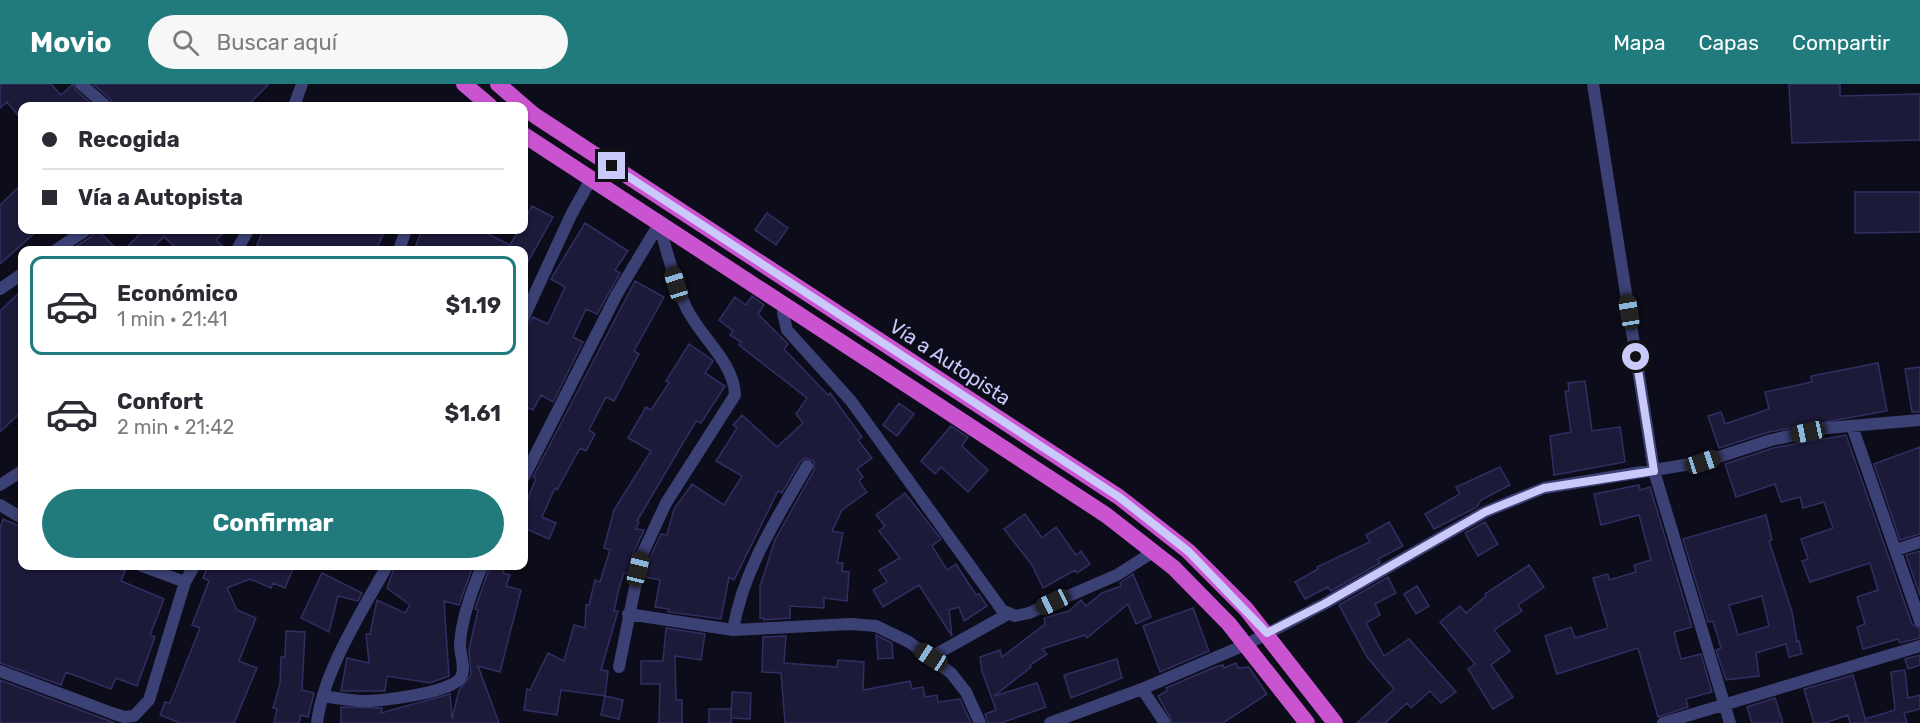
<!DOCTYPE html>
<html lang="es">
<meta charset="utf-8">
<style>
body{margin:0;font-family:Rubik,sans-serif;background:#f7f7f7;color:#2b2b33;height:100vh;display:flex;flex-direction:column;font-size:22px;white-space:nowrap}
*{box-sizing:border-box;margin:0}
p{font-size:20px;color:#7c7c81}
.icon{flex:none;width:33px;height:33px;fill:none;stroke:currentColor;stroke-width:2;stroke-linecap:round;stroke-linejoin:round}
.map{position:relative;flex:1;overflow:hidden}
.side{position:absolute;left:18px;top:162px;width:510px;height:324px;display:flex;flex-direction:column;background:#fff;border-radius:12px;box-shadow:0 2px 4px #0004}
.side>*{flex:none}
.banner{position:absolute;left:18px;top:18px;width:510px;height:132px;border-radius:12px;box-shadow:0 2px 4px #0004;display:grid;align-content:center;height:132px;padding:0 24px;background:#fff}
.end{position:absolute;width:27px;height:27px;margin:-14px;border:8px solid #cacafa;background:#111;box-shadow:0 0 0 3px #111}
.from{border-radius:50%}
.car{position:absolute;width:18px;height:36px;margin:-18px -9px;border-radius:8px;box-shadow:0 0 4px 2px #0007;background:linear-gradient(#222 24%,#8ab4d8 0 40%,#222 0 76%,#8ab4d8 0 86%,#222 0)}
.banner b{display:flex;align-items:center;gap:21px;height:57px;font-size:22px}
.banner b+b{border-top:2px solid #e1e1e2}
.banner i{width:15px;height:15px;background:#2b2b33}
ul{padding:10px 0 0;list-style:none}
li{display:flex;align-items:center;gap:18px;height:99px;margin:0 12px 9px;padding:0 12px;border:3px solid transparent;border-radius:12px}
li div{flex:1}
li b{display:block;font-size:22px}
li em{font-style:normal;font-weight:700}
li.selected{border-color:#217b7d}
li>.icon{width:54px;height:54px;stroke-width:1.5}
.action{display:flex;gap:12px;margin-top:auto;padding:12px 24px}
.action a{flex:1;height:69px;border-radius:36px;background:#217b7d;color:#fff;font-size:24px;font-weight:700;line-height:69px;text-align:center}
header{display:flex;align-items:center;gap:36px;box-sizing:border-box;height:84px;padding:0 30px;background:#217b7d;color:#fff}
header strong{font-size:28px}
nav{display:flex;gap:33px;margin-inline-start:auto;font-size:21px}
.search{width:420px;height:54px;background:#f7f7f7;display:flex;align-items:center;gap:15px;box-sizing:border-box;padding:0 21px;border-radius:33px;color:#7c7c81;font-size:22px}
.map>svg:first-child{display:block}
.building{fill:#1c1a39;stroke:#322e63;stroke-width:1.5;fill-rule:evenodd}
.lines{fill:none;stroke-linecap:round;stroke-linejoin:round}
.minor{stroke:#3b4075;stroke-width:12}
.trunk{stroke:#ca54d0;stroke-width:16}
.route{stroke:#cacafa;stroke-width:8}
.labels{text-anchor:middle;stroke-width:4.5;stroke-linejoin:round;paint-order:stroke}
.street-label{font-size:20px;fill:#cacafa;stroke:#0d0c1a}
</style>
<header>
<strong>Movio</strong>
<div class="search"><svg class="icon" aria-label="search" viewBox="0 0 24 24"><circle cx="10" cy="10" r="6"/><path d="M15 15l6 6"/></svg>Buscar aquí</div>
<nav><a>Mapa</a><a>Capas</a><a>Compartir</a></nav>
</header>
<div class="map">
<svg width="1920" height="639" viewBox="0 0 1920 639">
<rect width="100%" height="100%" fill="#0d0c1a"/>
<path class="building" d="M0 0H51L61 11 73 0 76 6 94 22H22V36L7 18 0 24Z
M93 0H269L247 22H114L111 16Z
M1789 0H1840V12L1920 10V56L1792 59Z
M22 100V146H38L0 180V121Z
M1855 108H1920V148L1855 149Z
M532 122 553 133 524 185V166H414L422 146H488L486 149 510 161 519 146H524V137Z
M767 129 788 144 776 161 755 146Z
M585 139 628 167 615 186 620 189 597 230 586 225 573 253 583 258 553 318 541 311 533 326 524 322V241L529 239 533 233 548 240 565 203 551 195Z
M94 146H97L118 166H70L91 153Z
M144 146H227L216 156 227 166H178L164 153 150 166H124Z
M263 146H385L376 166H255Z
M635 197 664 213 634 267 639 270 614 317 606 313 589 346 595 350 586 367 580 364 557 406 555 404 542 433 556 439 549 455 524 444V424L536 394 533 393Z
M22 206V327L0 348V227Z
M752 212 764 221 758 230 788 260 784 265 828 311 830 309 862 353 858 356 872 374 857 385 863 393 859 397 867 408 842 426 832 447 843 449 837 479H843L842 487 849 488 847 517 824 514V524L790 522V534L764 536V534H760V502L775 456 814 386V377L806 374 800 378 782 409 778 407 734 496 729 493 721 535 668 528 669 525 655 523 660 496 645 493 649 476 661 450 667 451 674 425 692 400 724 421 742 392 716 377 737 344 733 341 742 331 777 363 803 339 796 330 807 314 739 261 741 258 730 251 733 247 719 236 735 213 746 221Z
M689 260 711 275 713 277 705 289 725 302 701 339 696 337 637 437 639 438 636 445 644 446 633 470 629 490 624 489 619 504 614 527H618L601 586 608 587 605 612 561 606 557 631 524 626 527 605 530 606 548 569 564 577 574 541 585 544 586 521H589L595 496 600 498 610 466 604 464 614 426 651 367 628 354 646 323 651 326 669 299 666 297Z
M1878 279 1887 327 1769 348 1719 364 1708 332 1721 328 1725 340 1769 325 1765 308 1812 298 1811 292Z
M1920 283V328H1912L1905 285Z
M1585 297 1592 347 1620 343 1625 378 1554 391 1550 352 1571 348 1565 307H1569L1568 299Z
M899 319 914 330 897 352 883 341Z
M951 342 968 353 962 362 988 386 968 408 941 383 935 390 921 377Z
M1846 351 1912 540 1920 545V554L1900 559 1898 555 1863 565 1857 543 1865 540 1857 513 1878 506 1870 479 1810 498 1802 477 1808 475 1801 455 1833 444 1824 418 1803 424 1800 413 1781 418 1775 400 1736 413 1725 380 1773 364Z
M1920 363V450L1900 456 1874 380Z
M1500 383 1510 401 1481 416 1477 423 1434 445 1425 430 1460 410 1456 403Z
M1639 401 1640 406 1650 403 1692 543 1674 548 1681 575 1701 570 1712 608 1686 615 1688 623 1658 633 1638 564 1557 590 1545 552 1571 543 1575 554 1608 544 1593 494 1608 490 1609 496 1636 488 1634 481 1651 476 1639 431 1601 441 1594 410Z
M905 409 941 455 932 462 947 486 956 480 976 511 979 510 987 522 964 537 959 523 949 526 952 552 919 501 883 523 873 506 887 498 879 486 900 474 879 447 885 442 876 431Z
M1025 430 1042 454 1056 443 1076 471 1081 467 1090 480 1077 489 1075 486 1043 504 1032 481 1004 445Z
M1766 431 1772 456 1769 457 1792 528 1797 557 1795 558 1799 557 1802 570 1789 573 1786 560 1756 569 1759 592 1726 596 1716 566 1721 564 1713 537 1708 538 1683 455ZM1762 512 1769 542 1738 551 1729 521Z
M3 435 22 443V482H111L125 487 121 497 164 515 150 551 155 553 137 602 116 594 111 605 66 588 61 601 0 579V444Z
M1389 438 1403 462 1378 475 1380 479 1331 507 1328 503 1305 515 1295 498 1318 485 1317 483 1370 458 1366 451Z
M1485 438 1498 460 1478 472 1465 449Z
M1920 467V512L1906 471Z
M1529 481 1544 503 1518 521 1522 527 1494 546 1510 567 1491 581 1513 613 1493 625 1468 585 1475 580 1440 538 1460 522 1466 529 1486 512 1485 510Z
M208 482H294L285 504 273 499 271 504 250 495 227 504 237 526 256 534 239 577 257 584 234 639H180L160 631 165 618 170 619 200 544 192 541 209 497 203 494Z
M395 482H473L459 521 444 517 449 592 430 599 387 592 385 607H341L347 574 369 579 366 550H370L377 516 405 529 410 521 387 504Z
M490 482H505L503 489 510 491 506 502 521 506 500 588 478 582 499 639H341V623L382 624 381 629 450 610 452 635 459 606 471 591 469 565 478 526 475 525Z
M322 489 362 509 358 517 338 512 329 548 301 534Z
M1133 490 1151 533 1136 540 1128 520 1087 554 1085 551 1042 565 1047 570 1030 581 1031 583 994 612 1037 599 1046 623 1001 639H988L985 630 996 626 982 587 980 573 1000 566 1002 573 1045 540 1044 534 1069 527 1081 516 1086 522 1102 509 1121 502 1120 499Z
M1388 493 1396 509 1375 520 1380 531 1366 539 1384 572 1409 555 1456 608 1441 619 1430 607 1411 624 1407 619 1385 639H1357L1394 605 1367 573 1339 521Z
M1417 502 1429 522 1416 530 1404 510Z
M1193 524 1209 567 1160 588 1143 542Z
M666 544 705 550 701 576 675 572 676 616H682V639H659L660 600H641V577H663Z
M286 547 305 548 302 606 314 609 308 633 301 631 299 639H274L277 625 273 624 280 600 281 573H285Z
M876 551 892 559 893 574 878 575Z
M786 552 784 579 837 583 838 576 864 578 863 606 910 597 912 605 923 603 925 613 937 611 938 618 960 615 971 639H785L781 589 762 588 763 553Z
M1920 571V581L1908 585 1905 575Z
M1117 575 1122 594 1071 614 1064 591Z
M1236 579 1238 584 1249 583 1267 610 1223 639H1173L1158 612 1167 607 1166 604 1215 583 1223 581 1224 584Z
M1905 586 1908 614 1920 611V625L1904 629 1907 639H1850L1848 631 1825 639H1814L1804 605 1853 591 1866 638 1865 635 1895 626 1891 588Z
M0 596 115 639H0Z
M732 608 751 609 750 635 731 634Z
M605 612 623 616 619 635 601 631Z
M1775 614 1783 639H1752L1747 623Z
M709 625H731V639H709Z"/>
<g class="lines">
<path class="minor" d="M81 0 106 22
M1593 0 1654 387 1730 639
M294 22 302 0
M56 166 86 146
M237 166 248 146
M399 166 406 146
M0 205 22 190
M785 222 783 229 787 246 851 317 1002 526 1015 532 1029 529 1117 491 1153 468
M524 233 571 131 591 95
M1852 342 1920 537
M524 393 617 210 659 140
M0 401 22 387
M0 421 22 434
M1896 466 1920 458
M142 482 185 498
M628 530 733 546 851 540 876 542 909 558 951 589 966 608 980 639
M733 546C743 486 777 434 807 382
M931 573 1008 530
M619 583 641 473 666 419 735 311C734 278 700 253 686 223 674 197 667 168 659 140
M0 587 112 629 124 633 134 632 149 616 185 498 194 482
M1142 605 1165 639
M323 612C335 614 347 616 360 617 377 618 453 609 461 593 466 584 460 571 460 561 461 535 472 506 482 482
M317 639C323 588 362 527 387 482
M1050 639 1142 605 1247 560 1324 520 1485 428 1544 404 1703 378 1771 356 1827 344 1920 336
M1663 639 1920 562"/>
<path class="trunk" d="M464 0 490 22
M498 0 534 31 1119 413 1188 467 1246 525 1335 639
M524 51 1106 431 1174 484 1229 540 1307 639"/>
</g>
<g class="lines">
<path class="route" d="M612 82 1119 413 1188 467 1267 549 1324 520 1485 428 1544 404 1654 387 1636 273"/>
</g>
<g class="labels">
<g class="street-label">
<text transform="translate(950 278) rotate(33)" y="7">Vía a Autopista</text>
</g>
</g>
</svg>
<i class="end from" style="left:1636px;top:273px"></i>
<i class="end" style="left:612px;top:82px"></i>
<i class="car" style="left:676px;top:200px;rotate:343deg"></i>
<i class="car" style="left:1629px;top:228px;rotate:351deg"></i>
<i class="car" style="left:1808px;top:348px;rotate:258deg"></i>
<i class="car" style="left:1703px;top:378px;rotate:72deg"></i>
<i class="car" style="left:638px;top:485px;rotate:14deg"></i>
<i class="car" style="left:1053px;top:518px;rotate:245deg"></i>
<i class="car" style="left:931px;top:573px;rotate:303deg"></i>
<div class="banner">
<b><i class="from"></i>Recogida</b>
<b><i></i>Vía a Autopista</b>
</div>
<section class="side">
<ul>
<li class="selected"><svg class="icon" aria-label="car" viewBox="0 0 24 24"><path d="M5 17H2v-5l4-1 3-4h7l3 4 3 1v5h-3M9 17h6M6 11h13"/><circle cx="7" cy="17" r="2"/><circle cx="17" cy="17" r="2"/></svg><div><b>Económico</b><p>1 min · 21:41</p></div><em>$1.19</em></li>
<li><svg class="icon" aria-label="car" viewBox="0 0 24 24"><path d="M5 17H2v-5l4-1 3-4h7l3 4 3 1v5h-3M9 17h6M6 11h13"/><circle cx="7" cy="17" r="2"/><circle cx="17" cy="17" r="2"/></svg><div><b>Confort</b><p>2 min · 21:42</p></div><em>$1.61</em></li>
</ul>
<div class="action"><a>Confirmar</a></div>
</section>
</div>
